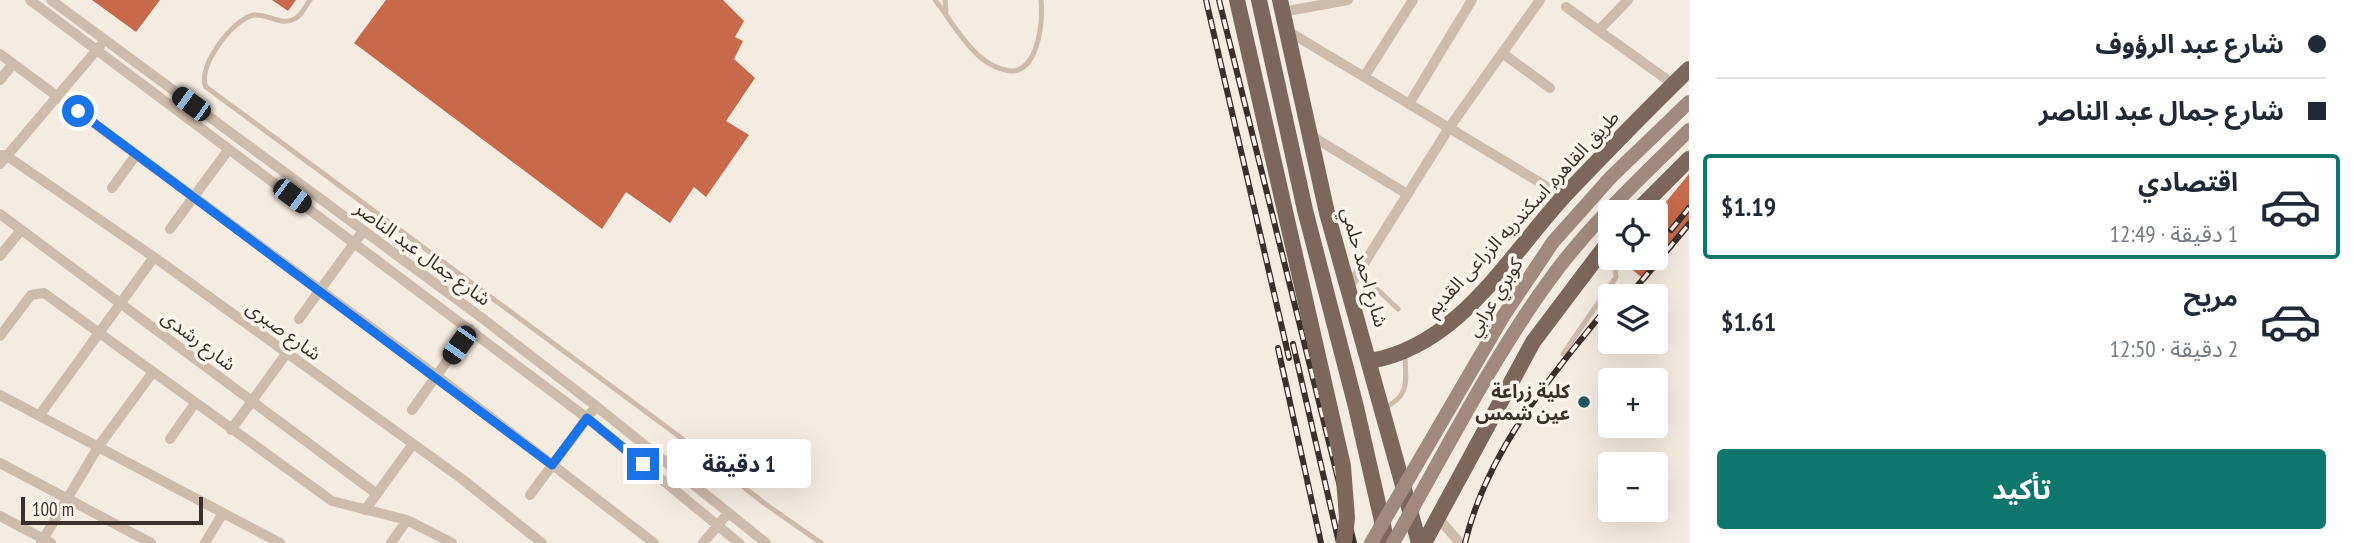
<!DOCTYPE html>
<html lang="ar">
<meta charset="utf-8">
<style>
body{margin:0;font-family:"PT Sans Narrow","Noto Sans Arabic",sans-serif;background:#f6f6f7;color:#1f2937;direction:rtl;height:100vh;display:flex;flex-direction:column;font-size:26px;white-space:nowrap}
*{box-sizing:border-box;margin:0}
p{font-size:23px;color:#747a83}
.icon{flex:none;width:38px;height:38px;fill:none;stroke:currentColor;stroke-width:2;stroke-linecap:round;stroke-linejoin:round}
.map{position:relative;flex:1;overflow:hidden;direction:ltr}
.sheet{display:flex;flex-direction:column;background:#fff;width:665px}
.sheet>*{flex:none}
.banner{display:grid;align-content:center;height:154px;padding:0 28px;background:#fff}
.buttons{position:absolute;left:1598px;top:200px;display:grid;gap:14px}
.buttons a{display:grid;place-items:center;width:70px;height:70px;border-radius:7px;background:#fff;box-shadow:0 7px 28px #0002;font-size:35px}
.scale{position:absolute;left:21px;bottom:18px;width:182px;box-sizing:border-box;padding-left:7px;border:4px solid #3b302b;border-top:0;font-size:19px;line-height:24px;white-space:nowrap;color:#3b302b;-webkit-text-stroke:5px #fbf5ee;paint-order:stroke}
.end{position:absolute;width:32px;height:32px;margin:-16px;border:9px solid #1a73e8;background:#fff;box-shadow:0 0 0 4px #fff}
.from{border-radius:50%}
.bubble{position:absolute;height:49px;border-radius:7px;background:#fff;box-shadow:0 7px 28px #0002;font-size:23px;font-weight:700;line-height:49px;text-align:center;direction:rtl}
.car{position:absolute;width:21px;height:42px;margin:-21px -10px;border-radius:9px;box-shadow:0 0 5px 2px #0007;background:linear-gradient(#222 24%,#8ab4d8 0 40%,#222 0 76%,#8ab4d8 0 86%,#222 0)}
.banner b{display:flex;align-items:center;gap:24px;height:66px;font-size:26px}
.banner b+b{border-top:2px solid #e0e1e3}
.banner i{width:18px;height:18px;background:#1f2937}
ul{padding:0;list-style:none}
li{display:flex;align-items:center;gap:21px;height:105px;margin:0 14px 10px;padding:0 14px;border:4px solid transparent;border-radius:7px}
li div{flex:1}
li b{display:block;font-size:26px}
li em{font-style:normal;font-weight:700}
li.selected{border-color:#0f766e}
li>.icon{width:63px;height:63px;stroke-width:1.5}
.cta{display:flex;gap:14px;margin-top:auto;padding:14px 28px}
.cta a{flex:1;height:80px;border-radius:7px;background:#0f766e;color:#fff;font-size:28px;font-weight:700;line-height:80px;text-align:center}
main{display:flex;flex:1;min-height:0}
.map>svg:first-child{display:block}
.building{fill:#c8694b}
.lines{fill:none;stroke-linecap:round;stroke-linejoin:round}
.service{stroke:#cdbbac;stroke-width:5}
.minor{stroke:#cdbbac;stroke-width:10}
.primary{stroke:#7d675c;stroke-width:16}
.rail-casing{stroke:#3b302b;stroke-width:6}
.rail{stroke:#fbf5ee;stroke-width:3.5;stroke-dasharray:10;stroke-linecap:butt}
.secondary-bridge{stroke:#a18a7d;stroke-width:14}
.primary-bridge{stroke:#7d675c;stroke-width:16}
.route{stroke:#1a73e8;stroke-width:9}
.poi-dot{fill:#1f5a5e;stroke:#fbf5ee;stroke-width:2.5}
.labels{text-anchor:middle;stroke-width:7;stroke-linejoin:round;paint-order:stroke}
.street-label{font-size:19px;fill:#3b302b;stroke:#fbf5ee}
.poi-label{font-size:19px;font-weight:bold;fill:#3b302b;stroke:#fbf5ee;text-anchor:end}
</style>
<main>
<section class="sheet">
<div class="banner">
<b><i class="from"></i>شارع عبد الرؤوف</b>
<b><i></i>شارع جمال عبد الناصر</b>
</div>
<ul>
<li class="selected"><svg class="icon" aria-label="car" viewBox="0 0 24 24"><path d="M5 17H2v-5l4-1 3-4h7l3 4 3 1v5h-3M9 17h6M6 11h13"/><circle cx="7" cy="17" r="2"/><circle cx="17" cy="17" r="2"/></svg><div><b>اقتصادي</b><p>1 دقيقة · 12:49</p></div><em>$1.19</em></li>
<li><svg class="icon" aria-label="car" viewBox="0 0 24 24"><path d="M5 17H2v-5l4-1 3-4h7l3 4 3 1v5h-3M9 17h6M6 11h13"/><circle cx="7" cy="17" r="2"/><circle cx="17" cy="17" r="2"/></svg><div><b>مريح</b><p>2 دقيقة · 12:50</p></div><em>$1.61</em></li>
</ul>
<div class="cta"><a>تأكيد</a></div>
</section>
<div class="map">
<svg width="1689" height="543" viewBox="0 0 1689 543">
<rect width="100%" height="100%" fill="#f4ebe1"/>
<path class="building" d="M92 0H160L136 32Z
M272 0H296L288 11Z
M386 0H723L744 21 735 37 743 41 734 59 755 78 726 121 749 135 706 197 694 187 670 223 626 192 602 229 354 43Z
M1689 174V229L1646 281 1617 257H1656V214Z"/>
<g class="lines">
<path class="service" d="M310 0C305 7 301 17 292 20 279 25 268 14 254 15 234 18 196 67 206 87L676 434 764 503 821 543
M935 0C956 26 976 70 1014 71 1039 67 1043 20 1041 0
M945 0 946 11
M1359 272 1398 309
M1563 354 1616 277 1615 267 1604 251
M1383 409C1412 394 1405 382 1405 353"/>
<path class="minor" d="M30 0 587 418 739 543
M51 0 482 318 596 406 766 543
M1566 7 1673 84
M1282 12 1348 0
M1286 30 1564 197
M1599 30 1628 0
M1502 53 1550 88
M0 54 437 376 654 543
M1364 77 1413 0
M0 80 13 64
M1409 104 1472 0
M1310 135 1407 194
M0 155 7 156 154 257 462 479 542 543
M0 164 100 46
M112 188 136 155
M0 214 377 494
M170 229 229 149
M0 256 21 230
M1348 289 1449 128 1540 0
M299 319 363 231
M0 336 31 295 44 293 332 501 407 520 452 543
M0 395 280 543
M412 410 470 329
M39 416 154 257
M231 430 286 354
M170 439 195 403
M0 463 151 543
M530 495 596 406
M365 510 413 444
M0 516 51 543
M1439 519 1460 543
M41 543 98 447 153 372
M205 543 223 513
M391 543 407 520
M703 543 728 513"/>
<path class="primary" d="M1259 0 1305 210 1356 407 1387 543
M1280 0 1327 213 1419 543
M1636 212 1689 159
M1370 361C1459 346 1508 257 1565 195 1606 152 1647 110 1689 69
M1424 543 1533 342 1610 240"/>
<g class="rail-casing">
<path id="rail" d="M1206 0 1289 358
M1219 0 1354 543
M1671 230 1689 208
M1629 296 1689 224
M1293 344 1339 543
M1278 348 1321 543
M1465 543C1487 451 1551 376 1610 304"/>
</g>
<use href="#rail" class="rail"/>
<path class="secondary-bridge" d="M1371 543 1504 315 1553 242 1611 177 1689 102
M1393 543C1443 456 1489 364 1548 282 1588 226 1640 179 1689 130"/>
<path class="primary-bridge" d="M1237 0 1343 466 1347 518 1344 543"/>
</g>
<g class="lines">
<path class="route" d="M78 111 552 465 587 418 643 464"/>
</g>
<circle class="poi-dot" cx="1584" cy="402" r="7"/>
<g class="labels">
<g class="street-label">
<text transform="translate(1522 213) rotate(-47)" y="7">طريق القاهره, اسكندريه الزراعى القديم</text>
<text transform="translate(423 253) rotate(36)" y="7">شارع جمال عبد الناصر</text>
<text transform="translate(1365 267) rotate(74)" y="7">شارع احمد حلمي</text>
<text transform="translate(1494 297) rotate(-58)" y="7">كوبري عرابي</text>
<text transform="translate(284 330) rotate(36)" y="7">شارع صبرى</text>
<text transform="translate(199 340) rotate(37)" y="7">شارع رشدى</text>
</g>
<g class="poi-label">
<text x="1570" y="398">كلية زراعة<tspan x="1570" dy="22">عين شمس</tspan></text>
</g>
</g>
</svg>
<div class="buttons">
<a><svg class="icon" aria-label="locate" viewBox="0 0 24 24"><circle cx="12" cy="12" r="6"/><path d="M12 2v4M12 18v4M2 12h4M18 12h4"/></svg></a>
<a><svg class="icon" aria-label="layers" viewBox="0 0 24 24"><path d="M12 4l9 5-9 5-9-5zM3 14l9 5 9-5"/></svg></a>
<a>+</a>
<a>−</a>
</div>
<div class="scale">100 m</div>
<i class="end from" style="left:78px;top:111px"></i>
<i class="end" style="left:643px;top:464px"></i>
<div class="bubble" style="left:667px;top:439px;width:144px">1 دقيقة</div>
<i class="car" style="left:191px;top:104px;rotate:306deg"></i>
<i class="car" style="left:292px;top:196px;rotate:127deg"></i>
<i class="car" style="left:459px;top:345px;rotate:215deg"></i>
</div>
</main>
